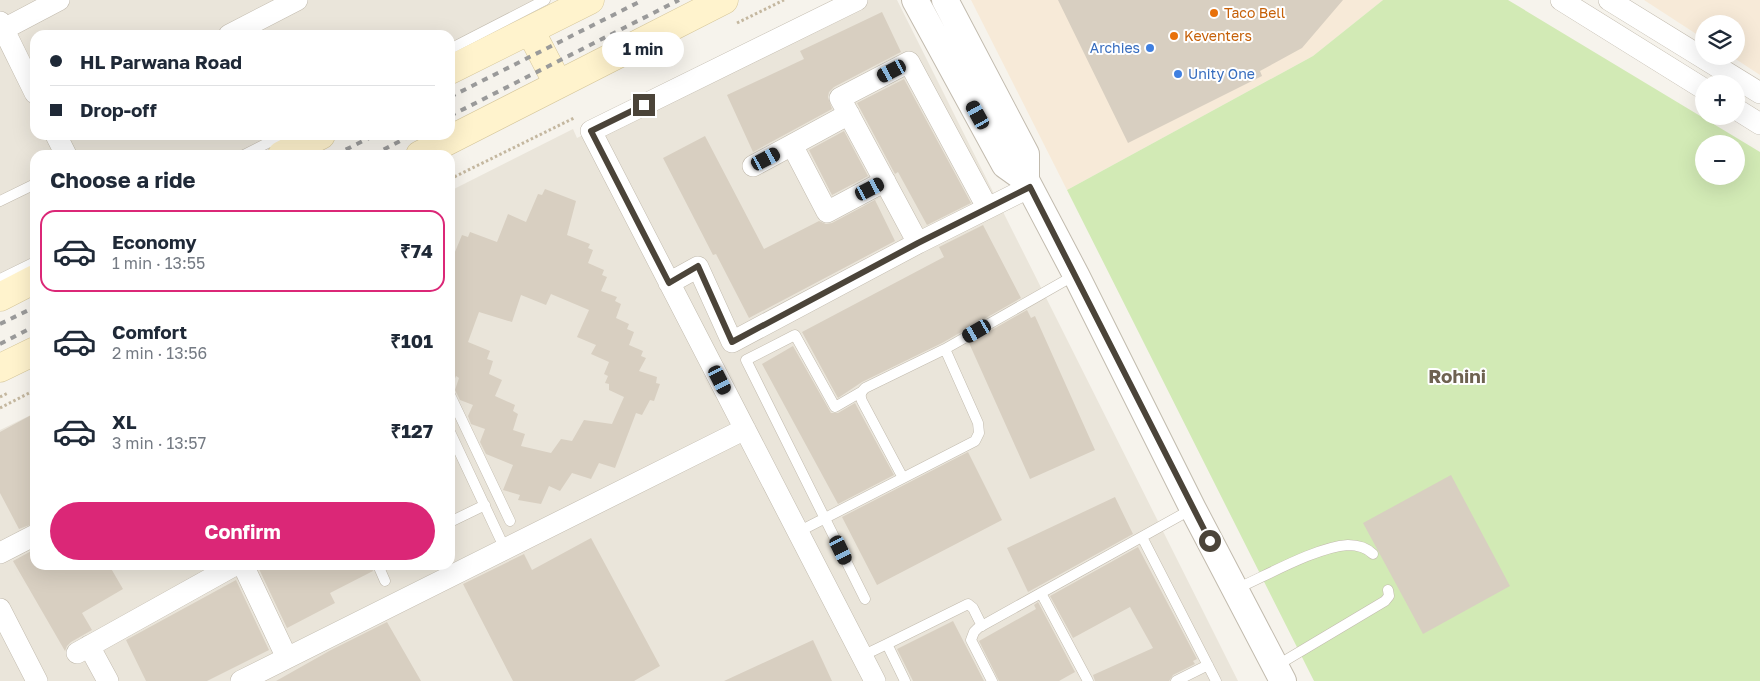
<!DOCTYPE html>
<meta charset="utf-8">
<style>
body{margin:0;font-family:"Golos Text",sans-serif;background:#f6f6f7;color:#1f2937;height:100vh;display:flex;flex-direction:column;font-size:19px;white-space:nowrap}
*{box-sizing:border-box;margin:0}
p{font-size:16px;color:#747a83}
.icon{flex:none;width:28px;height:28px;fill:none;stroke:currentColor;stroke-width:2;stroke-linecap:round;stroke-linejoin:round}
.map{position:relative;flex:1;overflow:hidden}
.drawer{position:absolute;left:30px;top:150px;width:425px;height:420px;display:flex;flex-direction:column;background:#fff;border-radius:15px;box-shadow:0 5px 20px #0002}
.drawer>*{flex:none}
.guide{position:absolute;left:30px;top:30px;width:425px;height:110px;border-radius:15px;box-shadow:0 5px 20px #0002;display:grid;align-content:center;height:110px;padding:0 20px;background:#fff}
.controls{position:absolute;left:1695px;top:15px;display:grid;gap:10px}
.controls a{display:grid;place-items:center;width:50px;height:50px;border-radius:50%;background:#fff;box-shadow:0 5px 20px #0002;font-size:25px}
.end{position:absolute;width:22px;height:22px;margin:-11px;border:6px solid #4b4439;background:#fff;box-shadow:0 0 0 2px #fff}
.from{border-radius:50%}
.bubble{position:absolute;height:35px;border-radius:18px;background:#fff;box-shadow:0 5px 20px #0002;font-size:16px;font-weight:700;line-height:35px;text-align:center}
.car{position:absolute;width:15px;height:30px;margin:-15px -8px;border-radius:6px;box-shadow:0 0 4px 1px #0007;background:linear-gradient(#222 24%,#8ab4d8 0 40%,#222 0 76%,#8ab4d8 0 86%,#222 0)}
.guide b{display:flex;align-items:center;gap:18px;height:48px;font-size:19px}
.guide b+b{border-top:1px solid #e0e1e3}
.guide i{width:12px;height:12px;background:#1f2937}
ul{padding:0;list-style:none}
li{display:flex;align-items:center;gap:15px;height:82px;margin:0 10px 8px;padding:0 10px;border:2px solid transparent;border-radius:15px}
li div{flex:1}
li b{display:block;font-size:19px}
li em{font-style:normal;font-weight:700}
li.current{border-color:#db2777}
li>.icon{width:45px;height:45px;stroke-width:1.5}
h2{padding:0 20px;font-size:22px;line-height:60px}
.primary-button{display:flex;gap:10px;margin-top:auto;padding:10px 20px}
.primary-button a{flex:1;height:58px;border-radius:30px;background:#db2777;color:#fff;font-size:20px;font-weight:700;line-height:58px;text-align:center}
.map>svg:first-child{display:block}
.residential{fill:#eae5da}
.commercial{fill:#f7ead8}
.green{fill:#d2eab5;fill-rule:evenodd}
.building{fill:#d8cfc1;fill-rule:evenodd}
.lines{fill:none;stroke-linecap:round;stroke-linejoin:round}
.service-casing{stroke:#c2bbae;stroke-width:11}
.minor-casing{stroke:#c2bbae;stroke-width:22}
.tertiary-casing{stroke:#c2bbae;stroke-width:28}
.secondary-casing{stroke:#d6c79b;stroke-width:29}
.path{stroke:#c4b79f;stroke-width:3;stroke-dasharray:2.5 2.5;stroke-linecap:butt}
.service{stroke:#fff;stroke-width:10}
.minor{stroke:#fff;stroke-width:21}
.tertiary{stroke:#fff;stroke-width:26}
.secondary{stroke:#fff3cd;stroke-width:28}
.rail{stroke:#9a9a9a;stroke-width:4;stroke-dasharray:6 6;stroke-linecap:butt}
.route{stroke:#4b4439;stroke-width:6}
.food-dot{fill:#e8710a;stroke:#fff;stroke-width:2}
.shop-dot{fill:#3f7fe0;stroke:#fff;stroke-width:2}
.labels{text-anchor:middle;stroke-width:4;stroke-linejoin:round;paint-order:stroke}
.food-label{font-size:14px;fill:#c56008;stroke:#fff;text-anchor:start}
.shop-label{font-size:14px;fill:#366cbe;stroke:#fff;text-anchor:end}
.district-label{font-size:19px;font-weight:bold;fill:#6e6250;stroke:#fff}
</style>
<div class="map">
<svg width="1760" height="681" viewBox="0 0 1760 681">
<rect width="100%" height="100%" fill="#f6f3ec"/>
<path class="residential" d="M0 0H542L450 47V35H35V135H275L235 155H35V256L0 273Z
M849 0H897L1238 681H0V430L35 413V565H450V191L573 129 577 138Z"/>
<path class="commercial" d="M971 0H1383L1313 56 1067 190Z
M1644 0H1760V75L1731 56H1736V24H1704V39Z"/>
<path class="green" d="M1383 0H1508L1760 152V681H1314L1067 190 1313 56ZM1704 144H1736V176H1704Z"/>
<path class="building" d="M1058 0H1343L1302 48 1260 71 1262 76 1128 143Z
M882 12 901 52 834 87 829 92 828 97 832 109 753 152 727 95 804 59 800 51Z
M904 79 971 203 927 225 898 172 895 174 857 103Z
M844 131 868 176 832 195 809 150Z
M705 136 764 249 819 221 826 224 832 223 875 200 895 241 749 318 716 254 713 255 663 158Z
M545 189 576 201 567 235 590 244 588 248 593 250 588 263 604 270 602 275 607 277 601 291 617 297 615 301 621 304 616 318 629 324 627 329 634 332 629 345 643 351 641 356 646 358 639 371 657 377 656 383 660 384 654 401 650 400 642 415 636 413 615 468 599 463 591 479 572 473 560 491 549 486 541 504 518 500 520 495 503 490 513 465 486 454 480 442 485 429 471 424 468 416 473 405 460 400 455 390 459 378 456 376 452 386 450 385V264L462 235 468 237 470 232 497 242 508 214 526 222 538 194 542 195ZM551 294 589 310 577 337 596 345 591 354 609 362 604 374 608 376 605 383 609 384V390L624 397 612 424 584 420 572 441 561 439 551 453 521 446 525 434 513 430 518 414 513 411 515 405 495 396 502 380 489 374 493 361 487 359 490 351 468 342 479 312 512 322 521 295 546 305Z
M983 225 1021 298 942 343 862 382 838 398 802 332 944 257 939 247Z
M1027 310 1031 318 1035 316 1095 450 1030 479 969 343Z
M793 346 831 413H838L855 403 894 475 838 504 762 364Z
M35 413V523L19 529 0 493V432Z
M968 452 1002 520 877 585 842 517Z
M1451 475 1510 586 1423 634 1363 523Z
M1115 497 1133 534 1028 592 1007 548Z
M591 538 660 666 634 681H513L463 584 524 554 532 570Z
M1138 547 1197 659 1193 661 1195 664 1173 675 1169 681H1095L1093 675 1153 648 1130 607 1073 638 1050 596Z
M35 549V565H109L123 589 82 613 92 630 71 642 67 646 65 651 13 561Z
M267 565H371L373 571 330 593 335 603 287 628 259 569Z
M236 580 269 650 207 681H146L126 640Z
M1038 602 1075 672 1059 681H999L979 641 1036 609 1034 605Z
M953 621 984 681H913L897 649Z
M387 622 421 681H276L331 650Z
M813 640 832 681H724Z"/>
<g class="lines">
<g class="service-casing">
<path id="service" d="M450 49 545 0
M244 155 283 135
M0 201 35 184
M0 279 35 262
M861 392 835 407 795 335 746 360 865 599
M450 395 510 521
M450 432 505 549
M903 478 862 401C860 396 860 393 865 388L945 349
M450 522 485 505
M798 532 975 441 979 433 978 423 945 349 1075 275
M1142 537 1216 681
M378 565 385 581
M1236 589C1266 576 1316 547 1348 545 1358 545 1366 547 1373 554
M1041 593 1088 681
M887 644 968 604 973 608 982 626
M862 656 887 644 905 681
M1276 666 1385 601 1389 596 1388 590
M992 681 971 640 974 632 978 628 1192 509
M1176 681 1208 665"/>
</g>
<g class="minor-casing">
<path id="minor" d="M857 0 591 131 875 681
M1561 0 1704 89
M1609 0 1760 93
M0 22 35 93
M4 29 59 0
M229 35 297 0
M1736 109 1760 124
M56 135 66 155
M792 145 849 114
M753 166 792 145 827 212 885 181
M918 243 840 98 909 62 987 207
M669 283 698 267 732 342 918 243 1030 187
M0 553 35 535
M243 565 287 658
M0 609 37 681
M89 646 108 681
M77 653 235 565
M241 681 745 429"/>
</g>
<g class="tertiary-casing">
<path id="tertiary" d="M915 0 1005 165 1026 180
M945 0 1026 154V180L1076 275 1193 509 1283 681"/>
</g>
<g class="secondary-casing">
<path id="secondary" d="M530 30 558 84
M450 70 590 0
M282 155 321 135
M420 155 724 0
M0 297 35 279
M0 368 35 351"/>
</g>
<path class="path" d="M737 23 784 0
M450 179 574 118
M0 397 8 393
M0 408 35 390"/>
<use href="#service" class="service"/>
<use href="#minor" class="minor"/>
<use href="#tertiary" class="tertiary"/>
<use href="#secondary" class="secondary"/>
<path class="rail" d="M450 97 643 0
M450 116 679 0
M335 155 375 135
M373 155 412 135
M0 324 35 307
M0 344 35 326"/>
</g>
<g class="lines">
<path class="route" d="M644 105 591 131 669 283 698 266 732 342 918 243 1030 187 1210 541"/>
</g>
<g class="food-dot">
<circle cx="1214" cy="13" r="5"/>
<circle cx="1174" cy="36" r="5"/>
</g>
<g class="shop-dot">
<circle cx="1150" cy="48" r="5"/>
<circle cx="1178" cy="74" r="5"/>
</g>
<g class="labels">
<g class="food-label">
<text x="1224" y="18">Taco Bell</text>
<text x="1184" y="41">Keventers</text>
</g>
<g class="shop-label">
<text x="1140" y="53">Archies</text>
<text x="1188" y="79" text-anchor="start">Unity One</text>
</g>
<g class="district-label">
<text x="1457" y="383">Rohini</text>
</g>
</g>
</svg>
<div class="controls">
<a><svg class="icon" aria-label="layers" viewBox="0 0 24 24"><path d="M12 4l9 5-9 5-9-5zM3 14l9 5 9-5"/></svg></a>
<a>+</a>
<a>−</a>
</div>
<i class="end from" style="left:1210px;top:541px"></i>
<i class="end" style="left:644px;top:105px"></i>
<div class="bubble" style="left:602px;top:32px;width:82px">1 min</div>
<i class="car" style="left:892px;top:71px;rotate:242deg"></i>
<i class="car" style="left:978px;top:115px;rotate:331deg"></i>
<i class="car" style="left:766px;top:159px;rotate:62deg"></i>
<i class="car" style="left:870px;top:189px;rotate:63deg"></i>
<i class="car" style="left:977px;top:331px;rotate:240deg"></i>
<i class="car" style="left:720px;top:380px;rotate:153deg"></i>
<i class="car" style="left:841px;top:550px;rotate:154deg"></i>
<div class="guide">
<b><i class="from"></i>HL Parwana Road</b>
<b><i></i>Drop-off</b>
</div>
<section class="drawer">
<h2>Choose a ride</h2>
<ul>
<li class="current"><svg class="icon" aria-label="car" viewBox="0 0 24 24"><path d="M5 17H2v-5l4-1 3-4h7l3 4 3 1v5h-3M9 17h6M6 11h13"/><circle cx="7" cy="17" r="2"/><circle cx="17" cy="17" r="2"/></svg><div><b>Economy</b><p>1 min · 13:55</p></div><em>₹74</em></li>
<li><svg class="icon" aria-label="car" viewBox="0 0 24 24"><path d="M5 17H2v-5l4-1 3-4h7l3 4 3 1v5h-3M9 17h6M6 11h13"/><circle cx="7" cy="17" r="2"/><circle cx="17" cy="17" r="2"/></svg><div><b>Comfort</b><p>2 min · 13:56</p></div><em>₹101</em></li>
<li><svg class="icon" aria-label="car" viewBox="0 0 24 24"><path d="M5 17H2v-5l4-1 3-4h7l3 4 3 1v5h-3M9 17h6M6 11h13"/><circle cx="7" cy="17" r="2"/><circle cx="17" cy="17" r="2"/></svg><div><b>XL</b><p>3 min · 13:57</p></div><em>₹127</em></li>
</ul>
<div class="primary-button"><a>Confirm</a></div>
</section>
</div>
